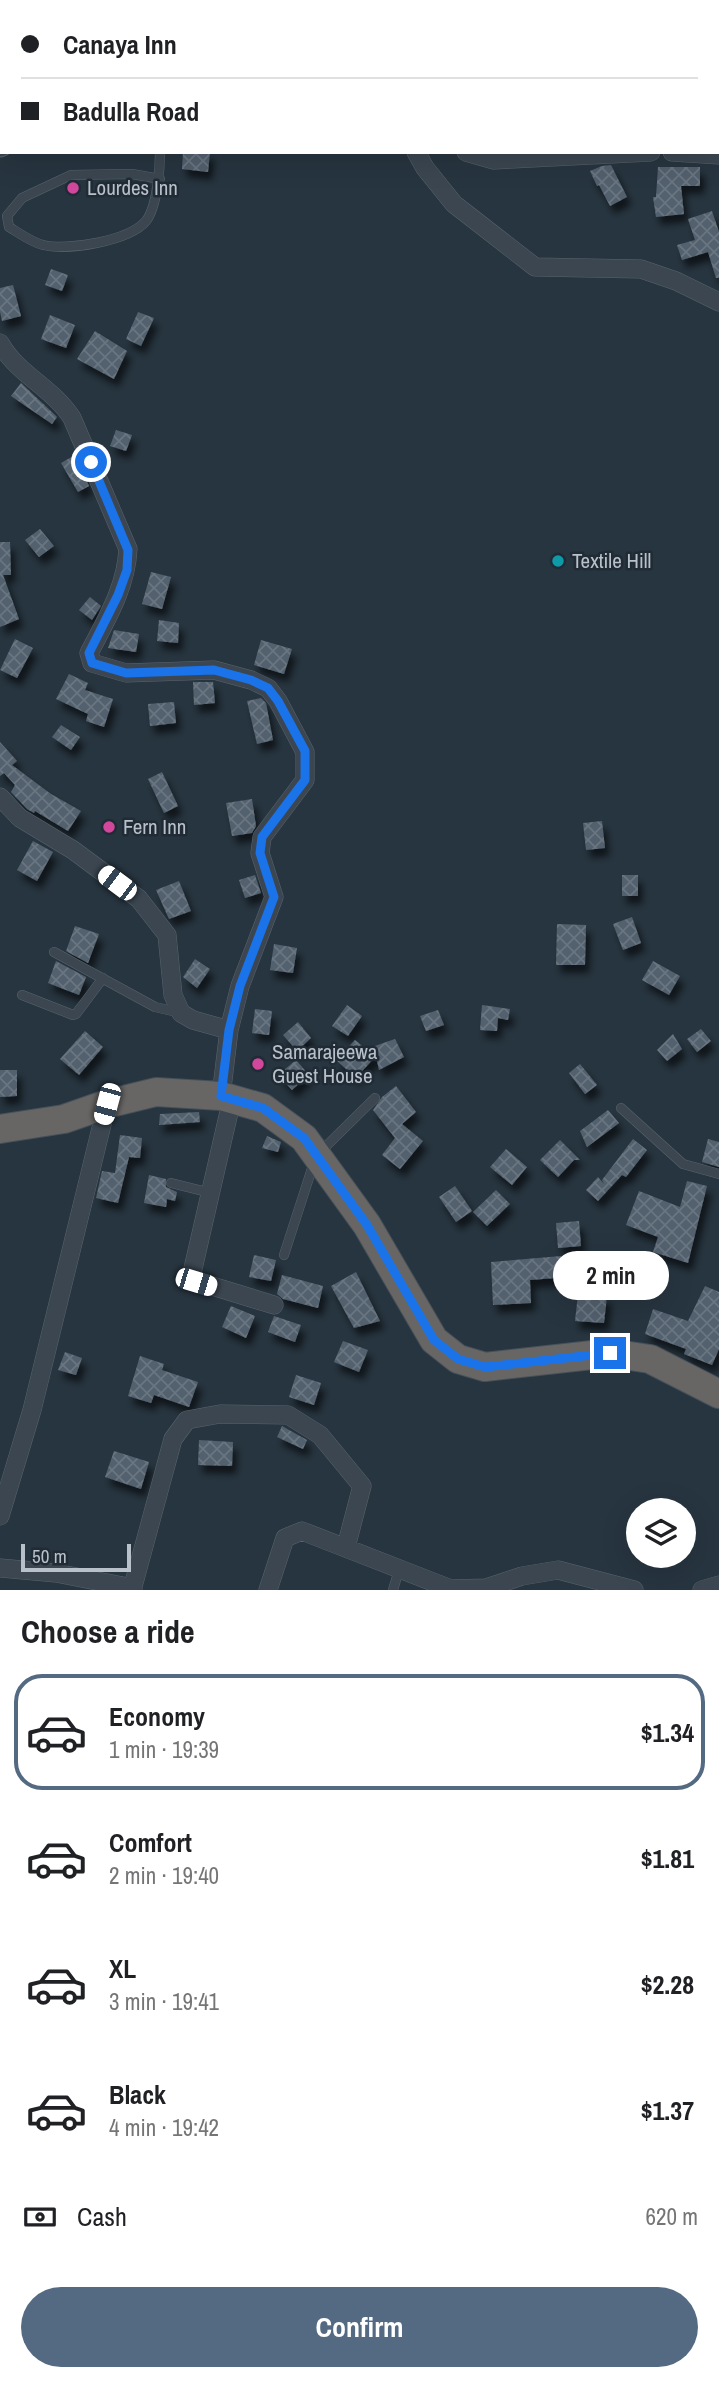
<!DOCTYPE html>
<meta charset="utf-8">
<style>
body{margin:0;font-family:"Archivo Narrow",sans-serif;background:#f2f2f2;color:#202124;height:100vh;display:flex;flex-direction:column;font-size:26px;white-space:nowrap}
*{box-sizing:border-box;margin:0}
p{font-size:23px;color:#757577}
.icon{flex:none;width:38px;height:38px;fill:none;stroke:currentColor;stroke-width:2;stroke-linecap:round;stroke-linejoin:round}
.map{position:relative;height:1590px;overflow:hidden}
.panel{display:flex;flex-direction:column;background:#fff;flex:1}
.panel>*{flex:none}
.banner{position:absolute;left:0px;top:0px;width:719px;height:154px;box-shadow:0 7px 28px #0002;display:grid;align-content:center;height:154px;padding:0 21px;background:#fff}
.controls{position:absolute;left:626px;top:1498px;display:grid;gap:14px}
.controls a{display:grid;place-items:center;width:70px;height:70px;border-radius:50%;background:#fff;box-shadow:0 7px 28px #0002;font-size:35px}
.scale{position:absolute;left:21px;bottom:18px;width:110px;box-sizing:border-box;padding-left:7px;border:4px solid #b8c1ca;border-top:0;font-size:19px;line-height:24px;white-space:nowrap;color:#b8c1ca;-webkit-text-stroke:5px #202b35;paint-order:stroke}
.end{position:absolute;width:32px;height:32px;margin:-16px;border:9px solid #1a73e8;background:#fff;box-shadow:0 0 0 4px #fff}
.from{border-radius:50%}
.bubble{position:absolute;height:49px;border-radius:24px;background:#fff;box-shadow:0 7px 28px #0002;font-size:23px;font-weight:700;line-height:49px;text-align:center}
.car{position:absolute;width:21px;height:42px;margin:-21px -10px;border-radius:9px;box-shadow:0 0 5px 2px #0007;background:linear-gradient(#fff 24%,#345 0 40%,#fff 0 76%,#345 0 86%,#fff 0)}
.banner b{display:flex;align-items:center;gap:24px;height:66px;font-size:26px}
.banner b+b{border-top:2px solid #e0e0e0}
.banner i{width:18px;height:18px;background:#202124}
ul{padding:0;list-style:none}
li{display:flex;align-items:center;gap:21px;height:116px;margin:0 14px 10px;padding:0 7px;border:4px solid transparent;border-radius:28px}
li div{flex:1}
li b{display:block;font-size:26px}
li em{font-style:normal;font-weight:700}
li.current{border-color:#546a82}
li>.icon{width:63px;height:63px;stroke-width:1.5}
h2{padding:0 21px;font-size:32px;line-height:84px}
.pay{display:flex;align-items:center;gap:18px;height:77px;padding:0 21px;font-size:26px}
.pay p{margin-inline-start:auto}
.cta{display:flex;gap:14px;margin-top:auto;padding:14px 21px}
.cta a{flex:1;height:80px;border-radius:42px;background:#546a82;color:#fff;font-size:28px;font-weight:700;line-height:80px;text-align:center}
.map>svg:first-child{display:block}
.building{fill:url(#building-cross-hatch);filter:url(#shadow)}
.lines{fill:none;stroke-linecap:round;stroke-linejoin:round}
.service-casing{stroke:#59646d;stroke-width:10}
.minor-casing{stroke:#59646d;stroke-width:19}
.tertiary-casing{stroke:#59646d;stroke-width:23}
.trunk-casing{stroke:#46515a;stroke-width:30}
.service{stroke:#3b4650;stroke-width:9}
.minor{stroke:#3b4650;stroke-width:18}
.tertiary{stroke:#3b4650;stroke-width:21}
.trunk{stroke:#686664;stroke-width:28}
.route{stroke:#1a73e8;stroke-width:9}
.hotel-dot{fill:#d1479c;stroke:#202b35;stroke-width:2.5}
.culture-dot{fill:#0f9aa8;stroke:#202b35;stroke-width:2.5}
.labels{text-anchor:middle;stroke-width:5;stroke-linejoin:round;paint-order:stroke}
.poi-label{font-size:21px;fill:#b8c1ca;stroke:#202b35;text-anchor:start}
</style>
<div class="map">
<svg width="719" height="1590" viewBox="0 0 719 1590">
<defs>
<pattern id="building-cross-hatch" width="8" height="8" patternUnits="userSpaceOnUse" patternTransform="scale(1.75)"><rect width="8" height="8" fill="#52606d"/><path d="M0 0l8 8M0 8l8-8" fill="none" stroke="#697580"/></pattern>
<filter id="shadow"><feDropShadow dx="4.5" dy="8" stdDeviation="3.5" flood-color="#0009"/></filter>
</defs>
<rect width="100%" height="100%" fill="#273540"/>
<path class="building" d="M183 152H210L208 172 182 169Z
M611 165 627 197 610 206 599 185 597 186 590 171 602 166Z
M658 167H700V186H681L684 214 656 217 653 197H656Z
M712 211 719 232V278H716L708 252 682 260 677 245 695 240 688 219Z
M51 269 68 275 62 291 45 285Z
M13 285 21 316 2 321 0 312V288Z
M138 312 154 318 141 346 126 339Z
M50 315 75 325 66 348 41 339Z
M95 331 127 351 114 379 77 359Z
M21 383 55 415 57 417 52 424 11 396Z
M116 430 132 435 126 451 110 446Z
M75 455 89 486 78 492 61 463Z
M40 529 54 546 39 557 25 540Z
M0 542H10L11 575H3L19 619 0 627Z
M151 572 171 577 162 609 142 604Z
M90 597 101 606 92 620 79 610Z
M159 620 179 623 178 643 157 641Z
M114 630 139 634 136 652 108 648Z
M15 639 33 648 17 678 0 670Z
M261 640 292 649 284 674 254 665Z
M69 674 88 683 85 690 113 699 104 727 86 721 88 714 56 699Z
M193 682H213L215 703 194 705Z
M261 698 266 703 273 740 257 744 247 701Z
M174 702 176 723 150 726 148 704Z
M61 725 80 737 71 750 52 737Z
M0 742 17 761 12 765 51 794 81 811 68 831 35 811 34 813 27 809 11 792 15 785 4 773 0 776Z
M162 772 178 806 164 813 148 779Z
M252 799 256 826 252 833 232 836 226 803Z
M602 821 605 848 586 850 583 823Z
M33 841 53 852 37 881 17 870Z
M255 875 261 893 245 898 239 880Z
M622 875H638V896H622Z
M179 881 191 911 169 919 156 890Z
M632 917 641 943 623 950 613 924Z
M557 924 586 925 585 965H556Z
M75 926 99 934 88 963 66 951Z
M274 944 297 948 293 973 270 970Z
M195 959 210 969 197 988 183 977Z
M56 961 86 977 79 995 48 983Z
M653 961 680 976 669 995 642 980Z
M347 1005 362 1016 348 1036 332 1026Z
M482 1005 510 1009 508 1020 498 1018 497 1031 480 1030Z
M255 1009 272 1011 269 1035 252 1033Z
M438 1010 444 1025 426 1031 420 1016Z
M298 1022 311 1038 297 1051 283 1035Z
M701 1029 711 1041 697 1052 687 1039Z
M85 1031 103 1047 79 1075 60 1059Z
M673 1034 682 1049 667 1061 657 1050Z
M395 1039 404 1057 379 1070 376 1056 356 1078 336 1060 355 1040 366 1049Z
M296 1060 309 1075 292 1090 278 1075Z
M580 1064 597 1085 585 1094 569 1073Z
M0 1070H17V1096L0 1097Z
M396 1086 416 1112 402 1124 423 1141 400 1169 382 1155 395 1138 373 1110 382 1097Z
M608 1110 619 1123 587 1147 580 1131Z
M199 1112 200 1122 159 1125 160 1114Z
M120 1135 142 1138 140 1158 129 1157 118 1203 96 1198 102 1171 115 1173Z
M267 1136 281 1142 278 1152 262 1148Z
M633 1139 647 1150 626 1177 622 1175 598 1201 586 1190 598 1177 604 1184 602 1180Z
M708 1139 719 1142V1167L702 1162Z
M560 1140 580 1160H574L558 1177 540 1160Z
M506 1149 527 1167 512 1185 490 1167Z
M149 1175 166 1179V1187L177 1192 175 1201 167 1199 166 1207 144 1203Z
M687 1181 707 1186 688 1263 653 1252 658 1237 626 1225 639 1191 680 1207Z
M455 1186 472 1211 456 1222 439 1197Z
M496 1190 510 1204 487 1226 473 1212Z
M579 1221 581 1246 558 1248 556 1223Z
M254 1255 276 1260 271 1281 249 1277Z
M561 1256 569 1277 530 1280 531 1303 493 1305 491 1262Z
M356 1272 380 1321 354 1328 331 1286Z
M282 1275 323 1286 318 1308 283 1299 277 1294Z
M705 1286 719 1292V1349L712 1365 684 1354 686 1349 645 1334 653 1309 688 1321Z
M578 1294 607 1296 604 1323 575 1321Z
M231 1306 255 1316 246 1338 222 1327Z
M274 1316 301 1325 295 1342 268 1332Z
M343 1341 368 1350 359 1372 334 1362Z
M65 1352 82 1358 76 1375 58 1370Z
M140 1356 164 1364 162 1370 198 1382 189 1407 154 1395 151 1403 128 1396Z
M296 1375 321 1383 314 1405 289 1397Z
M282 1426 307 1440 303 1449 277 1437Z
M199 1440 233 1442 232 1466 198 1465Z
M114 1451 149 1462 141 1489 105 1477Z"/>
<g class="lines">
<g class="service-casing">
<path id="service" d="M160 179 132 174 71 175 22 198 7 216 9 227C19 233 31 242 43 245 68 251 129 241 146 221 157 207 160 169 160 152
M54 952 155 1007 181 1013
M22 995 73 1015 76 1014 103 978
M621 1108 683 1164 719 1174
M171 1183 211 1193
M284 1255 316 1156 375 1098
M393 1590 399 1570"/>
</g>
<g class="minor-casing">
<path id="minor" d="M416 152 425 168 454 204 535 267 641 269 676 281 719 302
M466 152 494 160 651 152
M672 152 719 155
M0 343C17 374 53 388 72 418L128 549C126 588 106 620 89 653L92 663 126 673 214 670 251 680 268 688 278 701 305 752V780L262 837 260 853 274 897 240 986 229 1030 221 1096
M0 797 20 818 73 850 139 899 167 935 173 995 181 1013 193 1020 229 1030
M232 1099 192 1273 196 1281 274 1305
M0 1516 32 1410 107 1104
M0 1568 56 1573 133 1588
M132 1590 173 1439 187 1420 220 1414 288 1415 320 1435 362 1486 346 1547
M268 1590 285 1538 302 1531 451 1589 486 1588 522 1576 558 1570 634 1590
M702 1590 719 1585"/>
</g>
<g class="tertiary-casing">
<path id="tertiary" d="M146 2V0
M0 146 2 145"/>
</g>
<g class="trunk-casing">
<path id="trunk" d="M0 1129 64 1119 107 1104 156 1092 221 1096 263 1108 304 1138 367 1225 434 1340 458 1359 485 1367 610 1353 650 1359 719 1394"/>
</g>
<use href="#service" class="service"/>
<use href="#minor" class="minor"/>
<use href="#tertiary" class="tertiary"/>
<use href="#trunk" class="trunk"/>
</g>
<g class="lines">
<path class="route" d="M91 462 128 550 127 570 118 595 89 653 92 663 126 673 214 670 251 680 268 688 278 701 305 751V780L262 837 260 853 274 897 240 986 229 1030 221 1096 263 1108 304 1138 367 1225 434 1340 458 1359 485 1367 610 1353"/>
</g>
<g class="hotel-dot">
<circle cx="73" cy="188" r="7"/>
<circle cx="109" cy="827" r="7"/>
<circle cx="258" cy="1064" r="7"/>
</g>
<circle class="culture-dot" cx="558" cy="561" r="7"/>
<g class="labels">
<g class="poi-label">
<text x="87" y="195">Lourdes Inn</text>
<text x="572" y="568">Textile Hill</text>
<text x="123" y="834">Fern Inn</text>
<text x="272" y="1059">Samarajeewa<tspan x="272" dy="24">Guest House</tspan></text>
</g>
</g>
</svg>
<div class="controls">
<a><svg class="icon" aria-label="layers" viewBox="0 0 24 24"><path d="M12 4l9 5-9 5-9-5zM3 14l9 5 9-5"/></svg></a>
</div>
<div class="scale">50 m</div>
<i class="end from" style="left:91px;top:462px"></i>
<i class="end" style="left:610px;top:1353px"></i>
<div class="bubble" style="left:553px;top:1251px;width:116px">2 min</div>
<i class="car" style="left:117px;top:883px;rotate:307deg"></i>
<i class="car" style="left:107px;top:1104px;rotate:195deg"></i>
<i class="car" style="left:196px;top:1282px;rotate:107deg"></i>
<div class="banner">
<b><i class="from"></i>Canaya Inn</b>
<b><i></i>Badulla Road</b>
</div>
</div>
<section class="panel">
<h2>Choose a ride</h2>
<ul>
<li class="current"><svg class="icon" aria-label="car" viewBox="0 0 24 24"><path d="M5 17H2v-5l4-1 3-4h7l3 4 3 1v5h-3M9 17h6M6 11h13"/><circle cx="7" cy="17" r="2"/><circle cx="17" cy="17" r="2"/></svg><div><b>Economy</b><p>1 min · 19:39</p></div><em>$1.34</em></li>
<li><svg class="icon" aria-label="car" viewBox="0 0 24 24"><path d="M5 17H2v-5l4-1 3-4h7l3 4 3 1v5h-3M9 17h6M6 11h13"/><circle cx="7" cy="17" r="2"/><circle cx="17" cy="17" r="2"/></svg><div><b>Comfort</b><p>2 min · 19:40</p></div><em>$1.81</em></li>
<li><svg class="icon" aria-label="car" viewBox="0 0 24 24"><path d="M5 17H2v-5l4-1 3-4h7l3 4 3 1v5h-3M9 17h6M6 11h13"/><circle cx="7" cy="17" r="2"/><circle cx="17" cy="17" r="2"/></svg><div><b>XL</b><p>3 min · 19:41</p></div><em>$2.28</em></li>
<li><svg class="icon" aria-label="car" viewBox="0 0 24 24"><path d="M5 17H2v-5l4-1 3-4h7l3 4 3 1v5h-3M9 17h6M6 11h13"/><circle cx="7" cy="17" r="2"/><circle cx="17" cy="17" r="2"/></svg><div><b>Black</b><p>4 min · 19:42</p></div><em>$1.37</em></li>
</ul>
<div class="pay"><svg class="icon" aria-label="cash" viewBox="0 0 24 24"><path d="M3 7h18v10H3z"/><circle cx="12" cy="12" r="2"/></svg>Cash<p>620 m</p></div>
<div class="cta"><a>Confirm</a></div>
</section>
